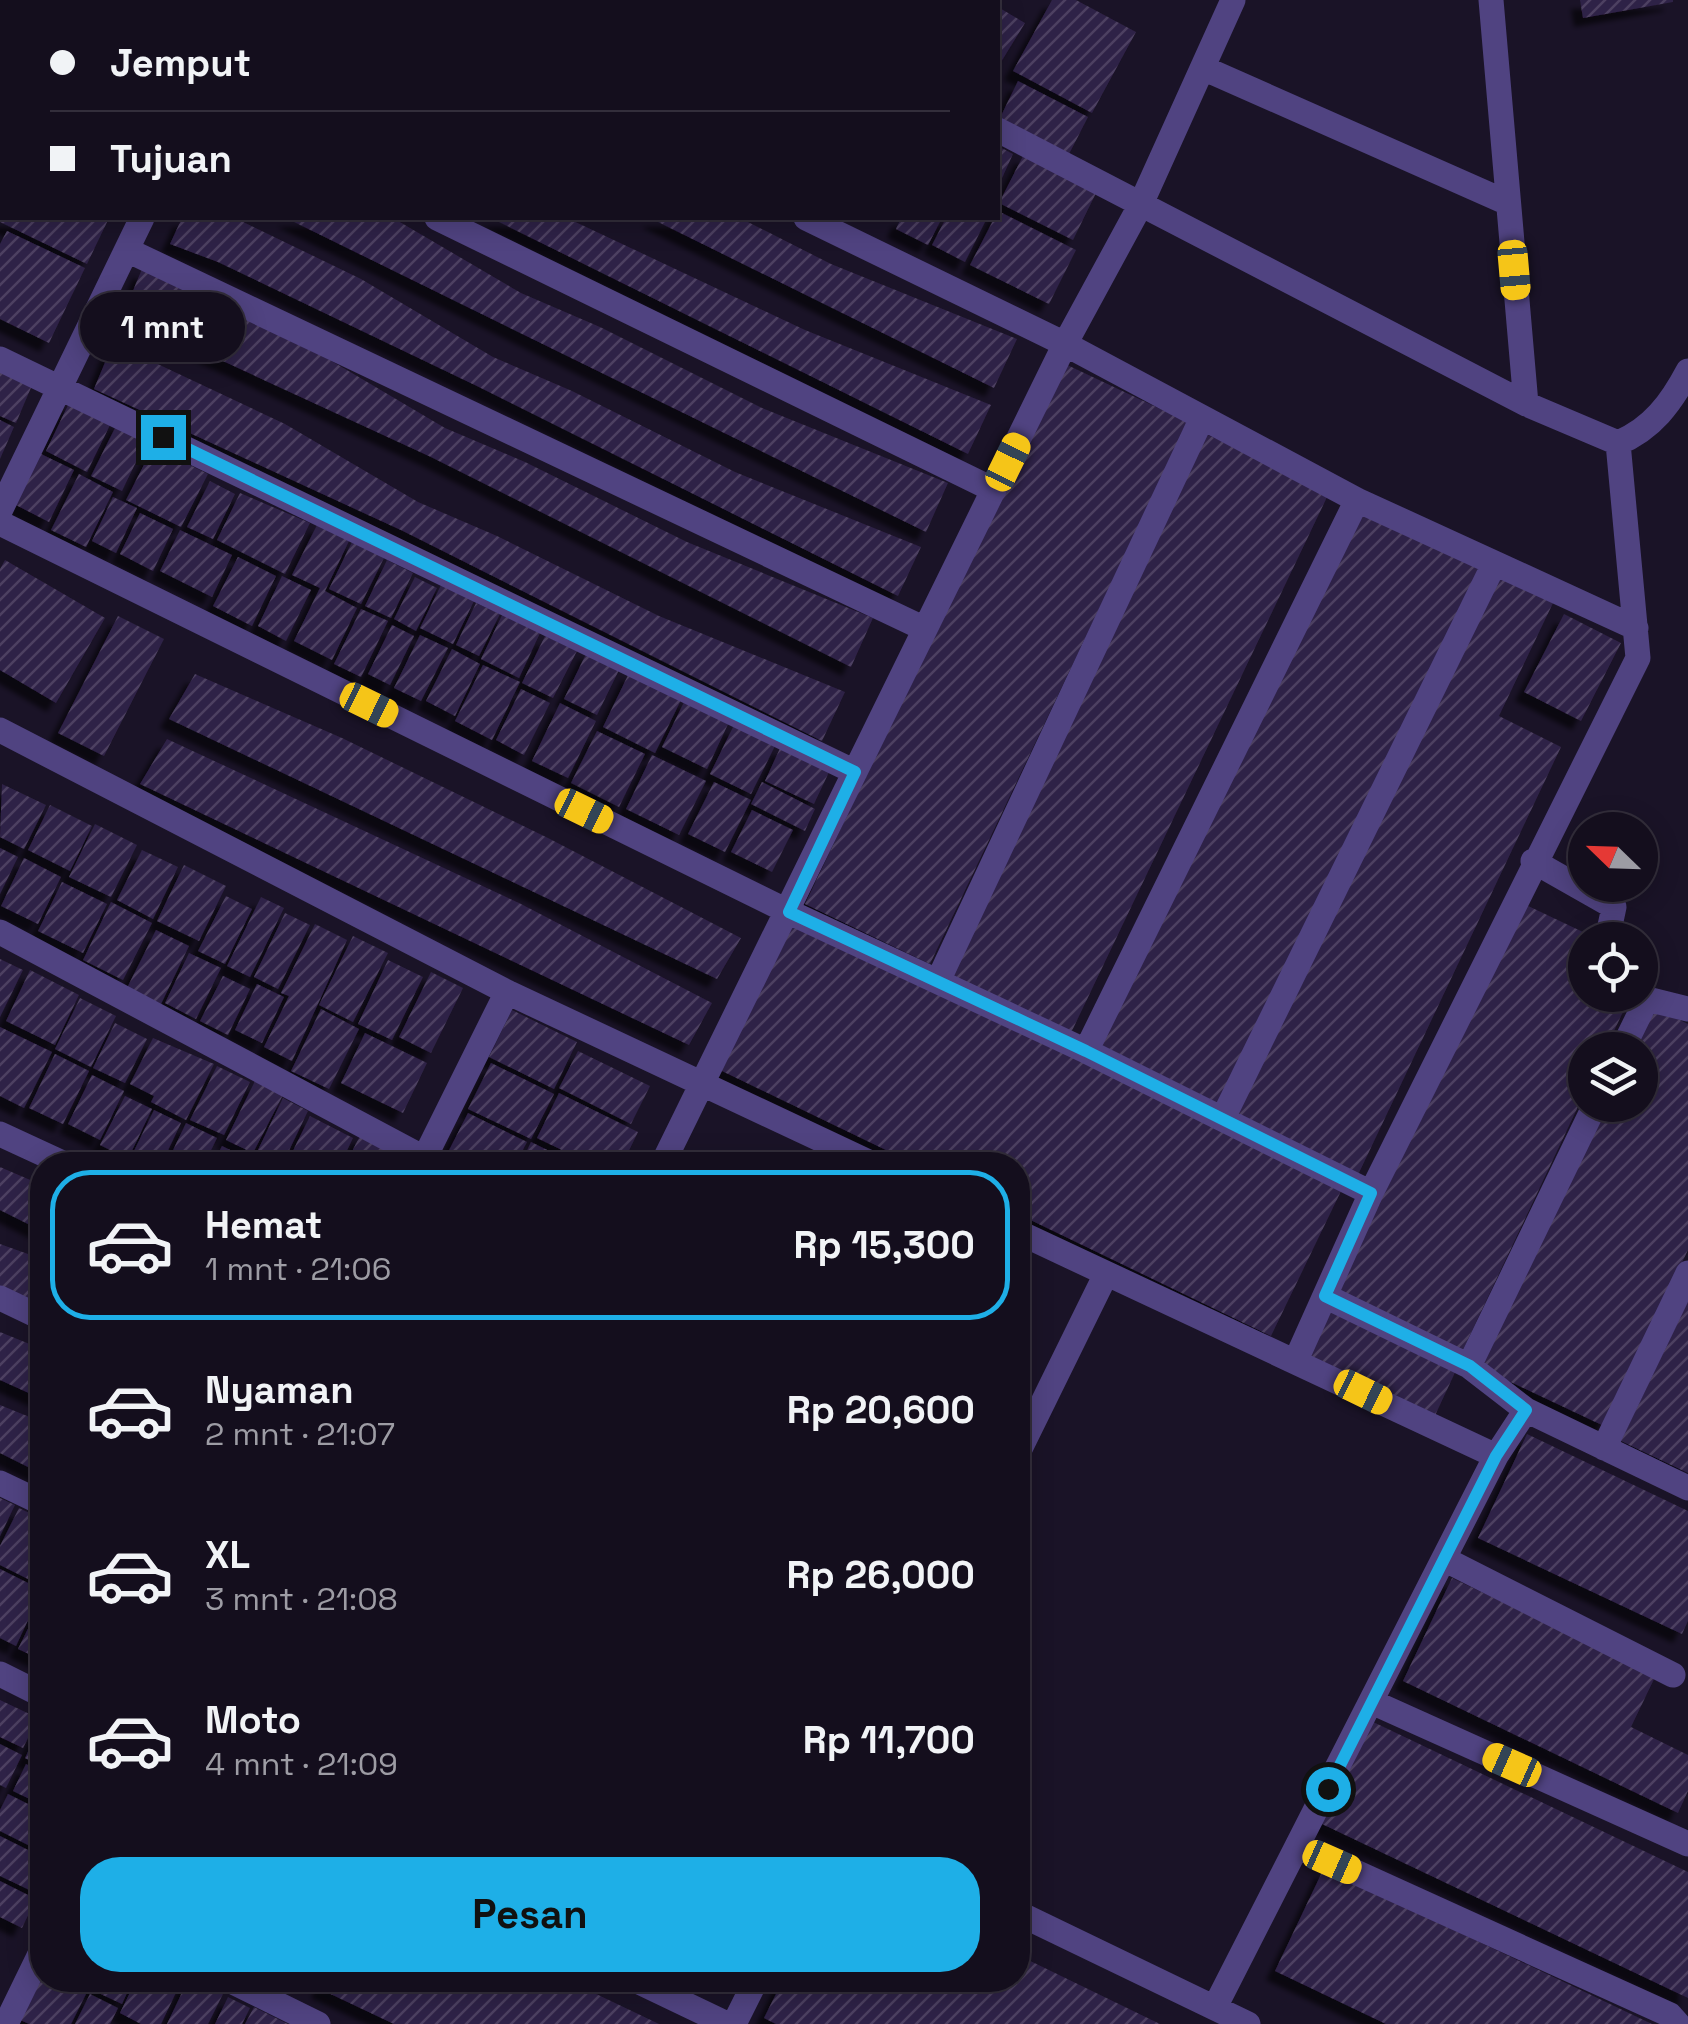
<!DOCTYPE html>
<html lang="id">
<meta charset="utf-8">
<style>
body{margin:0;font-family:"Space Grotesk",sans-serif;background:#211c2a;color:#f1f3f6;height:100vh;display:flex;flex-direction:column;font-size:38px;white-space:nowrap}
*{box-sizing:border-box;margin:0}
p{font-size:32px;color:#9d9ca4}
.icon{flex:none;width:55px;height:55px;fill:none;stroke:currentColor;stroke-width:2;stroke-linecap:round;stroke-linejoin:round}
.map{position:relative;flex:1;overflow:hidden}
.sheet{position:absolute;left:30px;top:1152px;width:1000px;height:840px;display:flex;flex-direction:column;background:#140e1d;border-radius:40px;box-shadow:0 5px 25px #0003,0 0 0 2px #332e3b}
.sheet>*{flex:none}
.top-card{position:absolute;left:0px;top:0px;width:1000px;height:220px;box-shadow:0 5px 25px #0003,0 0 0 2px #332e3b;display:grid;align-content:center;height:220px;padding:0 50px;background:#140e1d}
.needle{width:65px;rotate:293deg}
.fabs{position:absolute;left:1568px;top:812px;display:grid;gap:20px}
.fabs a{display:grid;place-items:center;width:90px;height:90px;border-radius:50%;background:#140e1d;box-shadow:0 5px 25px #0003,0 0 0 2px #332e3b;font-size:50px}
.end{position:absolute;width:45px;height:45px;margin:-22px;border:12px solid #1eafe7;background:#111;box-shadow:0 0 0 5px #111}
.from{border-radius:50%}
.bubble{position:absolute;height:70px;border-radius:35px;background:#140e1d;box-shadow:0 5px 25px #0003,0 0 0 2px #332e3b;font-size:32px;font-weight:800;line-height:70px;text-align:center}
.car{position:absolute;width:30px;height:60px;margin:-30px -15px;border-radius:12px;box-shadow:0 0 8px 2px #0007;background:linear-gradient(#f5c518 24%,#345 0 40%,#f5c518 0 76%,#345 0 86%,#f5c518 0)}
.top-card b{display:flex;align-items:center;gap:35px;height:95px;font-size:38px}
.top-card b+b{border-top:2px solid #332e3b}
.top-card i{width:25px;height:25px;background:#f1f3f6}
ul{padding:18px 0 0;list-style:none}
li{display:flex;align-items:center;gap:30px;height:150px;margin:0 20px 15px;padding:0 30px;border:5px solid transparent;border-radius:40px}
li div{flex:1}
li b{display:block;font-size:38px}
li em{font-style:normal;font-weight:800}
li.on{border-color:#1eafe7}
li>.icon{width:90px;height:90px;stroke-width:1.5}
.action{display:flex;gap:20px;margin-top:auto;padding:20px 50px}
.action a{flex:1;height:115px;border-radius:40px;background:#1eafe7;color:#111;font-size:40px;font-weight:800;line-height:115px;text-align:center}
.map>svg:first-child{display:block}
.building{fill:url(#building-hatch);filter:url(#shadow)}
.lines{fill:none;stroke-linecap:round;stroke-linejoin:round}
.minor{stroke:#504381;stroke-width:25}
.route{stroke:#1eafe7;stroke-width:12}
</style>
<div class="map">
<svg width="1688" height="2024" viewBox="0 0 1688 2024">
<defs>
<pattern id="building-hatch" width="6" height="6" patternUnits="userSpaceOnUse" patternTransform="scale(2.5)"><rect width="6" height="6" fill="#2f2146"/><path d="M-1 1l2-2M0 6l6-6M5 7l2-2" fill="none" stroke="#4d4162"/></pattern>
<filter id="shadow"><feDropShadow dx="-9" dy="9" stdDeviation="2.5" flood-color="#0009"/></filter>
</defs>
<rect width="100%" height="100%" fill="#1a1327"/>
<path class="building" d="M1052 0H1076L1136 32 1092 113 1013 71Z
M1580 0H1673V2L1583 18Z
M998 7 1025 23 998 67Z
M1018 81 1088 117 1067 158 998 122Z
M998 146 1013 154 998 187Z
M1024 154 1098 189 1073 240 999 203Z
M998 211 1076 250 1049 304 970 265Z
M0 218H109L87 264 0 222Z
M182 218H235L361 279 493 357 572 391 735 472 921 547 898 596 479 387 218 262 170 244Z
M286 218H393L521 293 600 327 762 408 948 483 926 532Z
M491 218H567L805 330 991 405 968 454Z
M650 218H740L831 264 1017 339 994 388Z
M901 218H942L928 245 896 229Z
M946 218H987L965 262 932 245Z
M7 231 85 268 49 343 0 319V244Z
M142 269 313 350 445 428 525 462 687 542 873 618 851 667 431 457 123 315Z
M113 343 285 424 418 502 497 536 659 616 845 692 822 741 403 531 94 389Z
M1063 363 1188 422 930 964 805 904Z
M0 369 33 383 16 423 0 416Z
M70 401 112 421 87 472 46 451Z
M0 420 14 427 0 459Z
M119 420 149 435 122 491 91 476Z
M1204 433 1329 493 1070 1035 945 975Z
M153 447 208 474 181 527 126 500Z
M39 453 74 470 49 522 14 504Z
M79 474 113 492 86 547 51 530Z
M210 481 235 494 213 539 187 527Z
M240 493 310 523 285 574 217 540Z
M113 497 137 508 116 553 92 541Z
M1356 508 1482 568 1224 1110 1098 1050Z
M140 513 173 529 153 571 120 554Z
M318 523 350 539 325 591 357 608 332 660 294 641 320 588 292 575Z
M180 530 232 555 212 597 160 571Z
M353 540 385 556 361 604 329 589Z
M238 557 276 576 252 626 213 606Z
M5 560 105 618 56 703 0 670V569Z
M387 560 413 573 391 618 365 606Z
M1491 573 1553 603 1499 716 1561 747 1358 1175 1233 1115Z
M282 576 311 590 286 641 258 626Z
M415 577 437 588 416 631 394 619Z
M442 583 475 599 453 644 420 628Z
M476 603 500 614 479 656 456 645Z
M361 609 388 621 361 677 334 664Z
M503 613 541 631 519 678 481 659Z
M1564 614 1621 643 1581 721 1524 692Z
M118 616 164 639 104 756 58 733Z
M392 625 414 636 390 685 368 674Z
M420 635 448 648 421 701 394 688Z
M545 636 577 651 553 698 522 683Z
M452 649 480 664 455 716 426 701Z
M588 650 621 666 597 715 564 699Z
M483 665 520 682 492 740 455 721Z
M630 671 683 696 655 753 603 727Z
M195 674 342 738 548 838 741 938 717 979 169 719Z
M521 689 550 703 524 755 496 740Z
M686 698 730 720 707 769 662 747Z
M560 703 596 721 568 778 532 761Z
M734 725 775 746 751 794 710 774Z
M597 731 645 754 619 807 571 783Z
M167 739 519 903 712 1003 689 1045 140 784Z
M781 746 830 770 814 804 765 781Z
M652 755 706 781 679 835 626 809Z
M714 782 751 800 725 852 688 834Z
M762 782 815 809 805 831 751 804Z
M2 784 46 805 24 849 0 837Z
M50 805 92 826 70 871 28 850Z
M752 810 793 830 772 872 731 852Z
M95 824 137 845 111 897 69 877Z
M0 848 18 857 0 894Z
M142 850 178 867 153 919 117 900Z
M24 858 61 877 38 924 1 906Z
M184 865 226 886 199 941 157 921Z
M62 882 107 904 83 953 38 931Z
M226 896 252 909 225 964 198 951Z
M261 897 284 908 250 977 227 966Z
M111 902 152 923 123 980 83 960Z
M1522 903 1583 932 1569 963 1585 971V995H1631L1605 1050H1585V1092L1461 1354 1335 1294Z
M285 913 310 925 278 989 254 977Z
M792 919 1344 1185 1271 1336 1018 1214V1165H917L720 1070Z
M315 924 347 940 292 1061 264 1047 289 996 281 993Z
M156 930 189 946 161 1004 127 988Z
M353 936 388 953 353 1022 319 1005Z
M189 953 221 968 196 1019 165 1003Z
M0 959 23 970 0 1017Z
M388 960 423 977 392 1040 358 1024Z
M30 970 79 995 55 1045 6 1021Z
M431 972 463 988 431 1053 399 1037Z
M223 976 250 989 228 1035 200 1021Z
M257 984 284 997 262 1043 235 1030Z
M80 998 116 1016 91 1067 55 1049Z
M1651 1006 1688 1024V1250L1604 1426 1479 1367 1603 1105H1640V1050H1630Z
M321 1009 359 1029 329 1089 291 1071Z
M512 1010 577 1042 554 1089 489 1057Z
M115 1023 147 1039 125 1083 93 1068Z
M0 1027 52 1052 24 1108 0 1096Z
M365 1033 427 1063 403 1113 341 1083Z
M153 1038 214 1064 186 1120 151 1102 154 1096 130 1084Z
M578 1051 650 1086 631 1124 559 1088Z
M55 1054 89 1071 63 1124 29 1108Z
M491 1063 554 1094 531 1139 468 1109Z
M217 1066 250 1082 224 1135 190 1120Z
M92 1075 124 1091 100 1140 68 1124Z
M255 1081 283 1095 253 1153 226 1140Z
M559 1093 638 1132 622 1165H593L537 1138Z
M125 1096 152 1109 128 1159 100 1145Z
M283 1098 308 1111 282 1165H275L255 1156Z
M154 1110 181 1123 161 1165H138L129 1161Z
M468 1113 527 1142 515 1165H454L444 1160Z
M310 1116 353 1138 340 1165H286Z
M186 1123 217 1138 204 1165H166Z
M361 1134 394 1150 387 1165H345Z
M531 1142 578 1165H520Z
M222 1146 261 1165H212Z
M0 1167 42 1185V1231L0 1210Z
M0 1244 42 1259V1309L0 1289Z
M1688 1301V1473L1621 1441Z
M1334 1305 1459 1364 1432 1422 1307 1363Z
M0 1332 42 1349V1399L0 1380Z
M0 1405 42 1422V1474L0 1453Z
M1527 1434 1688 1511V1621L1682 1634 1478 1538Z
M0 1498 15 1505 0 1536Z
M19 1508 42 1519 40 1585 0 1565V1546Z
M0 1569 42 1590 16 1646 0 1638Z
M1452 1578 1656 1675 1631 1727 1688 1755V1791L1678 1813 1403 1681Z
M42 1600V1660L18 1649Z
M0 1700 38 1718 23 1748 0 1737Z
M1369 1720 1688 1872V1998L1320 1823Z
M42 1722V1767L25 1758Z
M0 1744 22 1755 6 1788 0 1785Z
M26 1764 42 1772V1805L13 1791Z
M8 1794 42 1811V1852L0 1831V1810Z
M0 1836 42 1857V1896L0 1876Z
M1324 1868 1652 2024H1386L1275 1971Z
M0 1881 36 1899 22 1928 0 1917Z
M1018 1955 1160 2024H776L764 2018 783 1980H1018Z
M42 1967V1980H63L87 1992 71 2024H29L18 2019Z
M95 1980H133L122 2004 90 1989Z
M136 1980H182L161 2024H141L120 2013Z
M188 1980H200L224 1992 208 2024H167Z
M324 1980H567L659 2024H394L320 1989Z
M90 1994 118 2008 110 2024H75Z
M228 1997 250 2008 242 2024H215Z
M254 2007 288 2024H245Z"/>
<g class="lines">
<path class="minor" d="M362 0 367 2
M1491 0 1526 404
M76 2 77 0
M246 2 247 0
M1203 68 1508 203
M998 130 1526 404 1618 443C1652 429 1671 403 1688 371
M0 162 2 157
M437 218 994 490
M806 218 1065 344 1357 500 1636 628
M127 250 925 629
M0 359 855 772
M0 511 142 218
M0 523 789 912 1086 1051 1371 1193
M0 730 507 992 875 1165
M1533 861 1614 907 1607 940
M0 932 424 1158
M938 981 1201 420
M1647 999 1688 1009
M1622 1050 1647 999 1639 995
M1086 1051 1357 500
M1223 1118 1494 564
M0 1134 67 1165
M421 1165 507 992
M662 1165 1065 344 1140 206 1233 0
M1018 1232 1496 1456
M1325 1296 1469 1366 1526 1410 1688 1488
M0 1298 42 1318
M1296 1360 1371 1193 1638 658 1618 443
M1469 1366 1595 1105
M1604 1448 1688 1273
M1018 1453 1106 1274
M0 1483 42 1503
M1444 1559 1673 1675
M0 1674 42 1695
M1372 1702 1688 1844
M1298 1846 1670 2015 1678 2024
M1018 1913 1248 2024
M229 1980 318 2024
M635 1980 727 2024
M1215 2007 1496 1456 1526 1410
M6 2024 42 1950
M734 2024 756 1980"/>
</g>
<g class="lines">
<path class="route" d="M163 437 855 772 789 912 1086 1051 1371 1193 1325 1296 1470 1366 1526 1410 1496 1456 1328 1789"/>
</g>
</svg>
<div class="fabs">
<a><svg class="needle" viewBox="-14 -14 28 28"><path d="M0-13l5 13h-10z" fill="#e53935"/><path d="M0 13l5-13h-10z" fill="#9d9ca4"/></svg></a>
<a><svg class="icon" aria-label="locate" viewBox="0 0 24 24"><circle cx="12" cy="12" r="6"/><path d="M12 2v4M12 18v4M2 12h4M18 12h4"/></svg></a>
<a><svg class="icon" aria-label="layers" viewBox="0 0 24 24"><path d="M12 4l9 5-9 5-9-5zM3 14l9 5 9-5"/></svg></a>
</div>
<i class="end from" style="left:1328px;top:1789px"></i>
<i class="end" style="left:163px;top:437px"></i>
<div class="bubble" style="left:80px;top:292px;width:165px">1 mnt</div>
<i class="car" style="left:1514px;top:270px;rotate:175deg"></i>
<i class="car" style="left:1008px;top:462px;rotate:26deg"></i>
<i class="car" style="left:369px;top:705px;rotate:116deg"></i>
<i class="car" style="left:584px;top:811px;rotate:116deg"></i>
<i class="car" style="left:1363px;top:1392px;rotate:116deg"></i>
<i class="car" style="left:1512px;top:1765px;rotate:294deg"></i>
<i class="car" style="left:1332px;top:1862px;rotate:114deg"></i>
<div class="top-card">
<b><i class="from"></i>Jemput</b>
<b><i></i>Tujuan</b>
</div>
<section class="sheet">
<ul>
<li class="on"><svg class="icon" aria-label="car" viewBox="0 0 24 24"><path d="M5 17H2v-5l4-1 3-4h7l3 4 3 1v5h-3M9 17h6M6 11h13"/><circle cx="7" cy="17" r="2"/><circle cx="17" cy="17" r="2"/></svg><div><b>Hemat</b><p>1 mnt · 21:06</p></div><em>Rp 15,300</em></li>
<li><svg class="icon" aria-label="car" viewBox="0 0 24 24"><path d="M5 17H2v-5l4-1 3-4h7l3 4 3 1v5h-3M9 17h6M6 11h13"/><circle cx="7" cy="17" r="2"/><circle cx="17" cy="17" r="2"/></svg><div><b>Nyaman</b><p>2 mnt · 21:07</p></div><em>Rp 20,600</em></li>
<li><svg class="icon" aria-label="car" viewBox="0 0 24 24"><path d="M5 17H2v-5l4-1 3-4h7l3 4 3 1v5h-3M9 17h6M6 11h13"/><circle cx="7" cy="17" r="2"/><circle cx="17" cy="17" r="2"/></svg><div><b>XL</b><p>3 mnt · 21:08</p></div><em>Rp 26,000</em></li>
<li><svg class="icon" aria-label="car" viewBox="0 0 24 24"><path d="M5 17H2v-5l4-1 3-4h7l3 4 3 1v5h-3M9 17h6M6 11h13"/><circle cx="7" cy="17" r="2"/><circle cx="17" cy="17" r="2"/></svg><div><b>Moto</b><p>4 mnt · 21:09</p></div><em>Rp 11,700</em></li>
</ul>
<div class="action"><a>Pesan</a></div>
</section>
</div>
